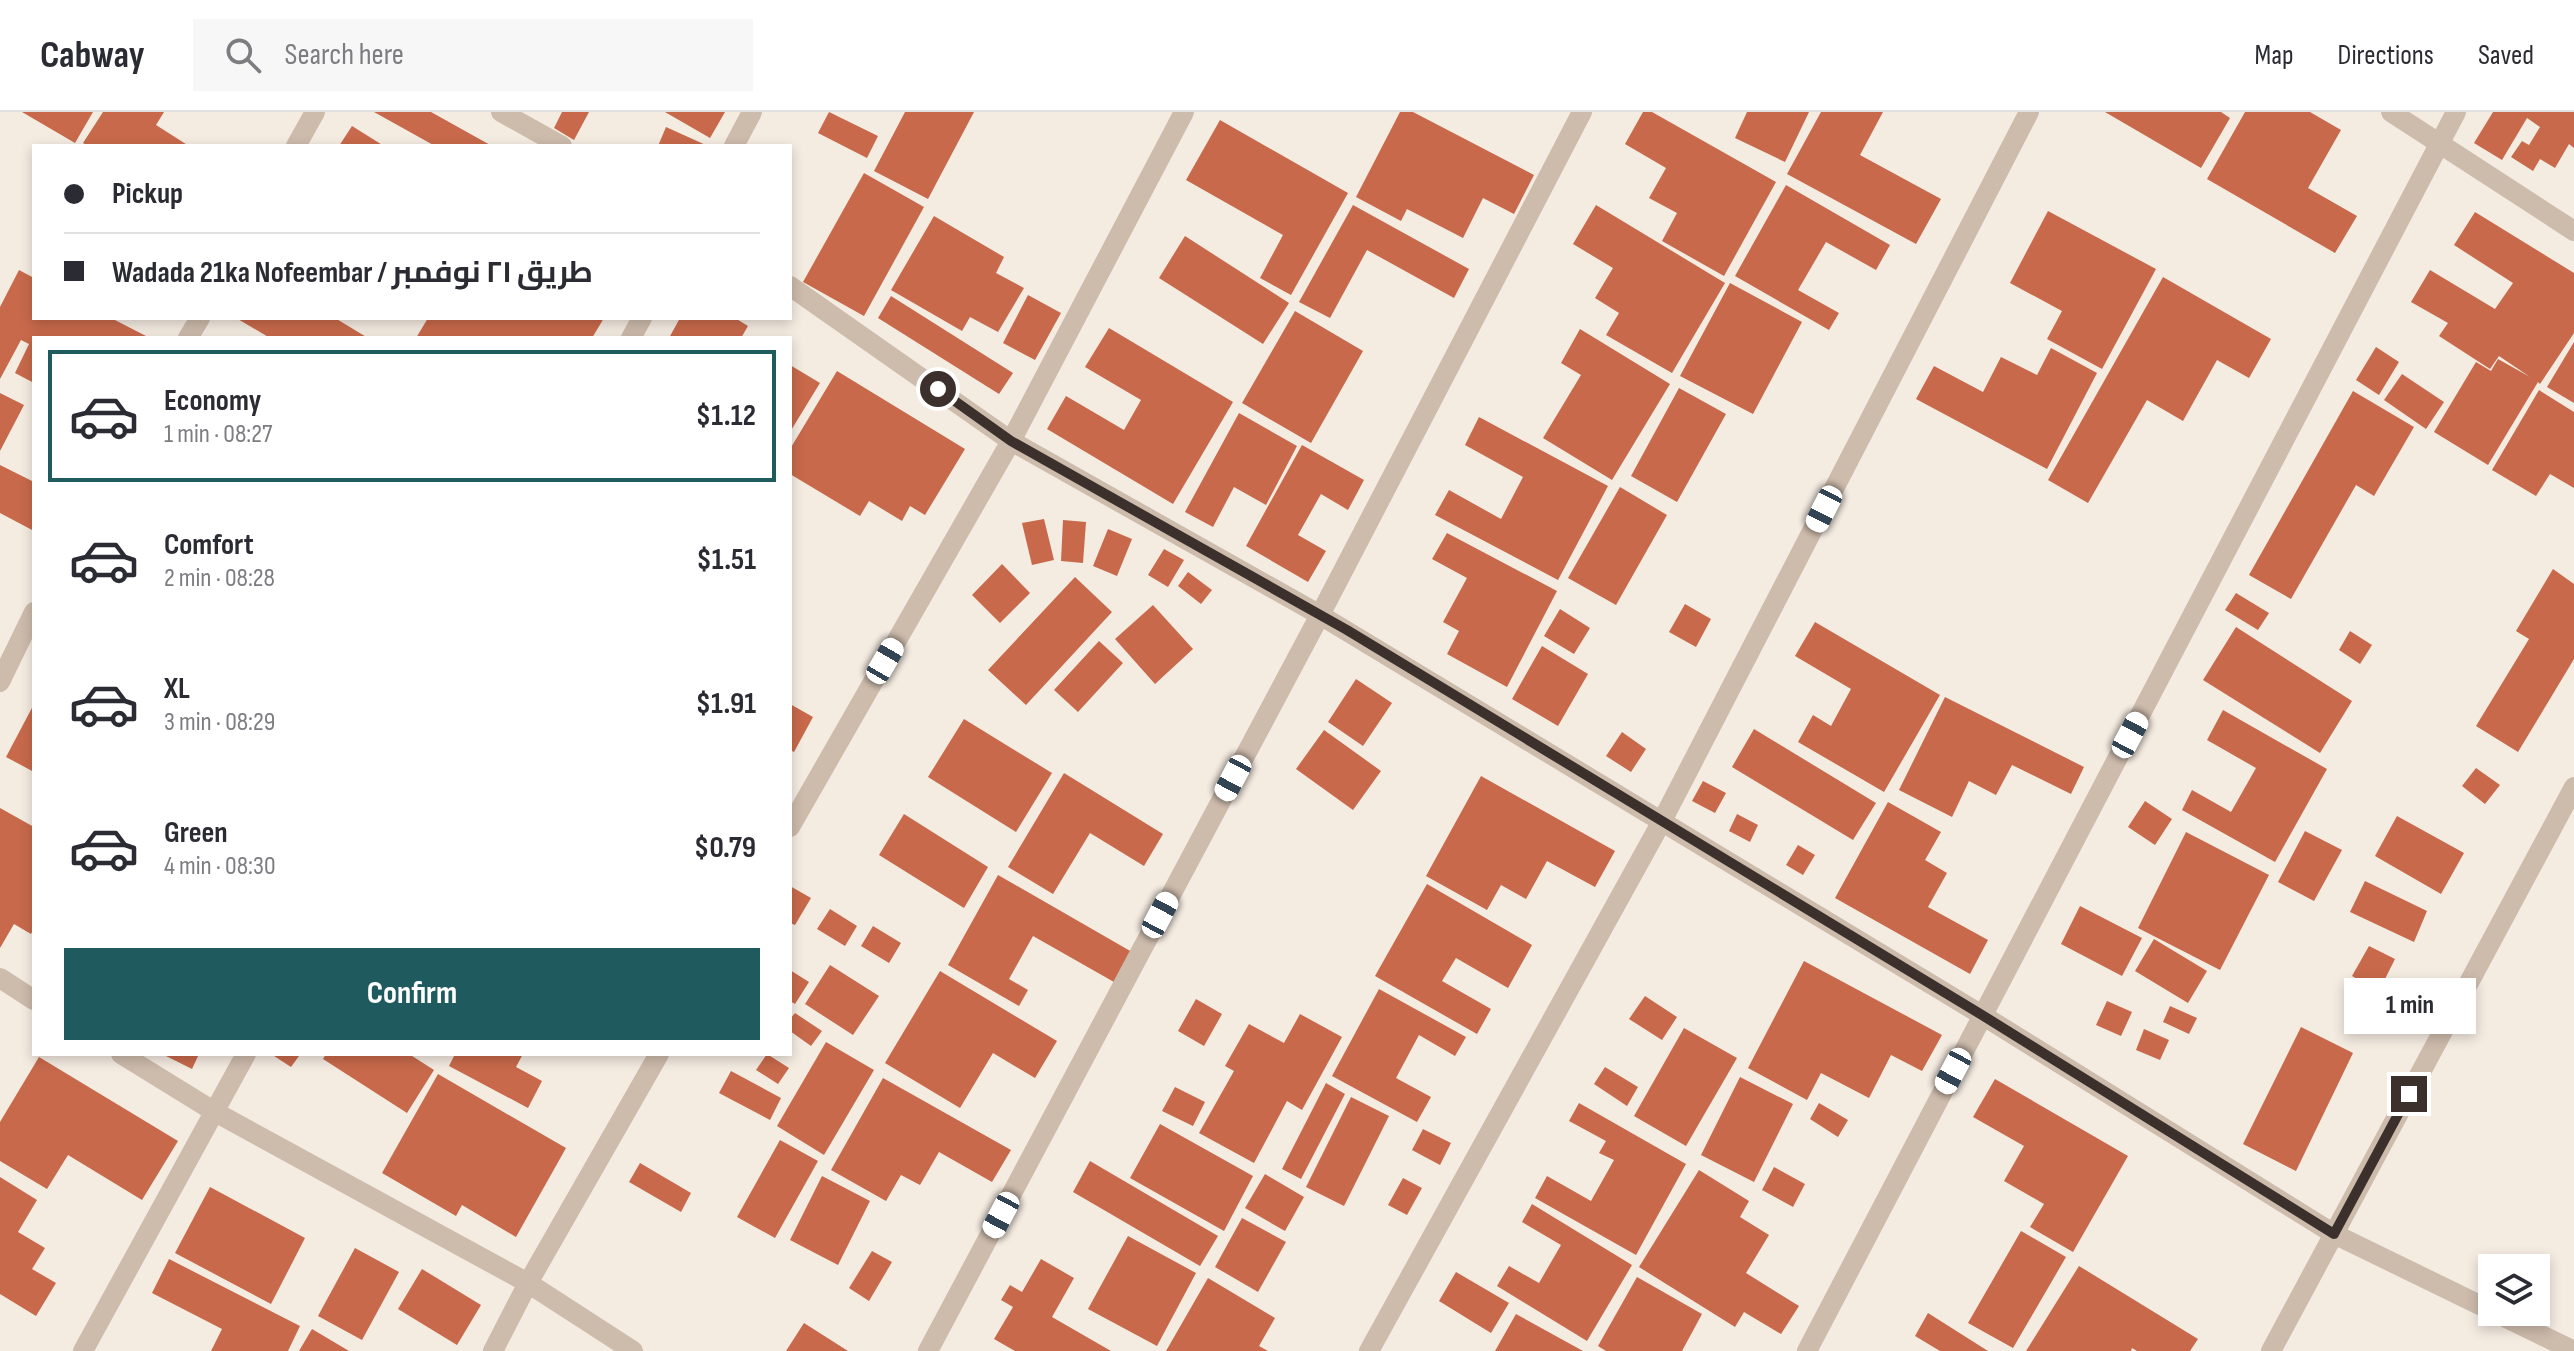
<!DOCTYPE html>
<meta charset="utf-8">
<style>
body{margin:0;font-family:"Sofia Sans Condensed",Cairo,sans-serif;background:#f7f7f7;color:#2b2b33;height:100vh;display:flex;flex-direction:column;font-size:30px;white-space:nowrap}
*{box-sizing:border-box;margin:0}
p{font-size:26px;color:#7c7c81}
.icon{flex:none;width:44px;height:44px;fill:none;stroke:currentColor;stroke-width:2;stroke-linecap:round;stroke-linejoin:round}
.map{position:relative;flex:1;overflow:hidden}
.side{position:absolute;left:32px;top:224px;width:760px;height:720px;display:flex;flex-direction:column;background:#fff;border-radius:0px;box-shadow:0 4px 12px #0003}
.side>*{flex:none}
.top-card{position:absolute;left:32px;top:32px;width:760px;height:176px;border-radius:0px;box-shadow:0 4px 12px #0003;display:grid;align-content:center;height:176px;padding:0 32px;background:#fff}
.fabs{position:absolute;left:2478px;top:1142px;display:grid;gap:16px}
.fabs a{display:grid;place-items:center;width:72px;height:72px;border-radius:0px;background:#fff;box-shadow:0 4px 12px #0003;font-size:40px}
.end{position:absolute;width:36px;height:36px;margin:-18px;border:10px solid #3b302b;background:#fff;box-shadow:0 0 0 4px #fff}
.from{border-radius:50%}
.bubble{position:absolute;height:56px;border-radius:0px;background:#fff;box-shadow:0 4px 12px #0003;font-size:26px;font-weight:700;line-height:56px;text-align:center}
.car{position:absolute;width:24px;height:48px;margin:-24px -12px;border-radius:10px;box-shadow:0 0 6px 2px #0007;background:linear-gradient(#fff 24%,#345 0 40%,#fff 0 76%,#345 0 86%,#fff 0)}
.top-card b{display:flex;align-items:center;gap:28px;height:76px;font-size:30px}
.top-card b+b{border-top:2px solid #e1e1e2}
.top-card i{width:20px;height:20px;background:#2b2b33}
ul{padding:14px 0 0;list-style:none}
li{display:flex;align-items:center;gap:24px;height:132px;margin:0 16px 12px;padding:0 16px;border:4px solid transparent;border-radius:0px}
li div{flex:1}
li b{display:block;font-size:30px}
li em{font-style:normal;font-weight:700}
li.on{border-color:#1f5a5e}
li>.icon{width:72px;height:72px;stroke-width:1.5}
.action{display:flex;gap:16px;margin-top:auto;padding:16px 32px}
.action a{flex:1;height:92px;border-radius:0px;background:#1f5a5e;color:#fff;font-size:32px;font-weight:700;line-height:92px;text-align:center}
header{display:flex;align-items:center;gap:48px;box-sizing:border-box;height:112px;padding:0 40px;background:#fff;border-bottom:2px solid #e1e1e2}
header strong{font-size:38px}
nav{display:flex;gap:44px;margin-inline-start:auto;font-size:28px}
.search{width:560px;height:72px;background:#f7f7f7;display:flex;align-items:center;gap:20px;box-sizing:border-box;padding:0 28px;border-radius:0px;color:#7c7c81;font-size:30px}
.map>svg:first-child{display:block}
.building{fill:#c8694b}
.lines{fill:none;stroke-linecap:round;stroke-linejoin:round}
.minor{stroke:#cdbbac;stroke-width:20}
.tertiary{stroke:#cdbbac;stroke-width:20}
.route{stroke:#3b302b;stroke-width:10}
</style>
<header>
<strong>Cabway</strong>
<div class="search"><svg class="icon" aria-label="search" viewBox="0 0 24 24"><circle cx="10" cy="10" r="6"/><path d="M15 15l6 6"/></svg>Search here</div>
<nav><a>Map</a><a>Directions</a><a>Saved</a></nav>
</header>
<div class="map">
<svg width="2574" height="1239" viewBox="0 0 2574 1239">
<rect width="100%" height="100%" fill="#f4ebe1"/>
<path class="building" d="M22 0H93L75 31Z
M103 0H164L156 13 189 34H88L83 31Z
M374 0H431L492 34H435Z
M562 0H589L574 28 554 16Z
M665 0H725L710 26Z
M829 0 878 24 867 46 818 21Z
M905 0H974L928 87 874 59Z
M1400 0H1413L1534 63 1514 102 1483 86 1463 126 1407 97 1401 109 1356 85Z
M1643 0H1652L1776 70 1724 164 1662 129 1677 101 1649 86 1666 56 1625 32Z
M1747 0H1809L1785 50 1735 26Z
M1821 0H1883L1860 43 1941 87 1916 132 1787 62Z
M2105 0H2221L2230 6 2201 56Z
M2245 0H2310L2341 18 2308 76 2357 104 2335 141 2207 67Z
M2493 0H2574V36L2569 32 2555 56 2540 47 2533 59 2511 45 2522 29 2529 33 2540 15 2527 6 2502 48 2474 31Z
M1220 8 1348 81 1291 183 1260 166 1283 123 1186 68Z
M352 14 384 34H339Z
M666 15 708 34H658Z
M864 61 924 95 864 204 803 170Z
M1786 73 1890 133 1876 158 1826 130 1798 178 1839 201 1829 218 1735 164Z
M1353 93 1469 157 1454 186 1367 138 1330 206 1299 190Z
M1596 93 1725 171 1672 261 1606 223 1619 201 1595 186 1613 156 1573 132Z
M2048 99 2156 157 2102 257 2047 227 2062 199 2010 171Z
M2475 100 2574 161V221L2540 272 2538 270 2488 353 2434 320 2476 250 2491 259 2498 247 2530 265 2499 244 2490 257 2439 224 2448 211 2411 190 2430 158 2495 197 2513 171 2454 133Z
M934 104 1004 145 996 161 1024 176 998 220 970 205 962 219 891 178Z
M1185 124 1289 191 1263 232 1159 166Z
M19 158 34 166V206H111L146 224 145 226H34V271L15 261 29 232 21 228 0 267V195Z
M2163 165 2271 227 2249 266 2217 248 2183 309 2147 288 2088 391 2048 368Z
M1730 171 1802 210 1753 302 1680 264Z
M1028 183 1061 201 1035 248 1003 231Z
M891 184 1013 261 999 282 878 206Z
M1295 199 1363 239 1311 331 1242 291Z
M236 206H335L368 226H270Z
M428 206H604L592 226H416Z
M680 206H735L748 214 741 226H669Z
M1109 216 1233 290 1173 392 1047 317 1066 284 1124 318 1141 288 1085 255Z
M1580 217 1670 272 1612 368 1543 326 1581 263 1561 251Z
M2574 230V291L2547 275Z
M2376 235 2399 250 2379 283 2356 268Z
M2051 236 2097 261 2047 357 1916 287 1934 254 1983 280 2001 245 2037 263Z
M790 253 820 271 790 320Z
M837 259 965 337 925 403 910 394 902 409 869 389 860 404 790 362V337Z
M2402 262 2444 290 2426 317 2384 288Z
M1679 276 1726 302 1677 390 1631 364Z
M2539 278 2574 300V376L2550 362 2536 384 2492 358Z
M2353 279 2414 315 2374 384 2356 373 2291 487 2249 463Z
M0 281 24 293 0 339Z
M1239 301 1297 334 1266 393 1234 375 1213 415 1185 400Z
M1479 305 1608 374 1558 468 1435 403 1449 378 1501 407 1523 365 1465 333Z
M1302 333 1364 368 1348 398 1321 382 1298 423 1326 439 1308 470 1246 434Z
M0 353 34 370V419L0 401Z
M1620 375 1667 403 1616 493 1568 466Z
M1044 407 1054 448 1032 453 1022 411Z
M1063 408 1086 410 1083 451 1061 449Z
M1108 417 1132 427 1117 464 1093 454Z
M1447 421 1557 479 1507 575 1447 542 1459 519 1443 510 1467 466 1432 447Z
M1164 437 1184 448 1168 475 1148 463Z
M1002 452 1030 481 1000 511 972 483Z
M2553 457 2574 472V547L2518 640 2476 614 2529 527 2516 519Z
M1188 460 1212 478 1201 492 1178 474Z
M1075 465 1112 500 1026 593 988 558Z
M2236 481 2269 501 2258 518 2225 498Z
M1685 492 1711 507 1696 535 1669 520Z
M1153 493 1193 537 1155 572 1115 527Z
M1560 497 1590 516 1574 542 1544 524Z
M1815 510 1940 583 1884 680 1798 630 1813 603 1831 614 1851 577 1795 544Z
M2236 515 2352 589 2320 641 2203 568Z
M2350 519 2372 533 2360 552 2339 538Z
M1099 529 1123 551 1078 600 1054 578Z
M1542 534 1588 562 1558 614 1512 587Z
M1356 567 1392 591 1363 634 1328 610Z
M1945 585 2084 655 2071 682 2012 653 1996 683 1969 669 1952 705 1899 678Z
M34 592V660L6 645Z
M790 592 813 605 794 640 790 638Z
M2223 598 2327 657 2275 750 2182 698 2192 678 2231 700 2256 656 2207 628Z
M964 607 1052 661 1016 720 928 665Z
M1754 617 1876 691 1853 728 1732 655Z
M1324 618 1381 659 1353 698 1296 657Z
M1622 620 1646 637 1631 660 1606 644Z
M2476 656 2500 673 2485 692 2462 674Z
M1064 661 1163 722 1144 754 1090 721 1053 782 1008 755Z
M1481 664 1615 739 1595 775 1547 749 1526 787 1501 773 1487 798 1426 764Z
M1703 669 1726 681 1715 701 1692 689Z
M2145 689 2172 707 2155 733 2128 715Z
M1888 690 1941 720 1925 748 1947 761 1928 795 1988 828 1970 862 1835 786Z
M0 696 34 715V816L31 822 14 812 0 836Z
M904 702 988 755 964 796 879 743Z
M1737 702 1758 713 1750 730 1729 719Z
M2397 704 2464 741 2441 782 2375 744Z
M2305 719 2342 738 2314 789 2278 770Z
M2186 720 2269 763 2220 858 2138 816Z
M1798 733 1815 743 1803 763 1786 753Z
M998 763 1132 840 1114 870 1033 824 1009 867 1028 878 1019 894 948 853Z
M2365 769 2427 799 2414 830 2350 800Z
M1427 772 1532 833 1508 876 1456 846 1442 869 1491 897 1477 922 1375 864Z
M790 774 811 786 795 813 790 811Z
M2080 794 2142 826 2122 864 2061 832Z
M830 797 857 814 845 834 817 817Z
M873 814 901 831 889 851 861 834Z
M2154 827 2207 859 2188 891 2135 859Z
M2369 834 2395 847 2379 879 2352 864Z
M1804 849 1942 923 1922 959 1891 943 1869 986 1821 961 1807 988 1748 956Z
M830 853 879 884 853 923 805 892Z
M790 858 809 870 795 892 790 889Z
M940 859 1057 929 1035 966 993 941 960 996 885 951Z
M1379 877 1466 925 1455 944 1419 923 1396 966 1431 985 1417 1010 1332 964Z
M1645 884 1677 905 1662 928 1629 907Z
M1196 887 1222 902 1204 934 1178 919Z
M2107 889 2132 900 2121 924 2096 913Z
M2170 894 2197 906 2189 922 2163 910Z
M795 901 822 919 811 934 790 919V907Z
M1300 902 1342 925 1302 998 1287 989 1254 1051 1199 1021 1234 959 1225 954 1249 912 1284 931Z
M2301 915 2353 941 2296 1059 2243 1032Z
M1684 916 1737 946 1686 1034 1634 1004Z
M2144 917 2169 928 2160 948 2136 938Z
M826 930 874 958 824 1043 777 1014Z
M162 942H199L192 957Z
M271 942H296L299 944 291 955Z
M326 942H409L434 958 407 1001 323 947Z
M455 942H523L516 955 542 969 528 996 449 954Z
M767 942 789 956 778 972 756 958Z
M39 945 178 1029 142 1088 68 1043 47 1077 0 1049V1010Z
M1605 955 1638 975 1627 994 1594 972Z
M731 959 781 986 770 1008 719 981Z
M438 962 566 1036 516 1125 462 1093 456 1104 382 1061Z
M1740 965 1793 992 1754 1070 1701 1043Z
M883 966 1011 1038 992 1070 939 1040 920 1073 901 1063 886 1089 831 1058Z
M1995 967 2128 1044 2073 1140 2030 1115 2044 1092 2004 1069 2024 1034 1973 1005Z
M1326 971 1345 982 1301 1067 1282 1057Z
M1175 975 1205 990 1193 1014 1162 999Z
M1351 985 1389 1004 1344 1094 1306 1075Z
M1579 991 1686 1052 1636 1143 1535 1086 1547 1064 1591 1089 1614 1048 1599 1041 1606 1029 1569 1009Z
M1819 991 1848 1008 1838 1025 1810 1007Z
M1160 1012 1253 1064 1224 1119 1130 1066Z
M1423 1017 1451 1031 1440 1053 1412 1038Z
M780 1028 818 1049 775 1126 737 1105Z
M1090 1049 1218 1124 1200 1154 1073 1080Z
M640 1051 691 1081 681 1100 629 1070Z
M1774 1055 1805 1072 1793 1095 1762 1078Z
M1699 1058 1749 1089 1740 1105 1769 1123 1746 1161 1799 1194 1781 1222 1744 1200 1735 1215 1639 1155Z
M1265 1062 1304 1085 1285 1119 1245 1096Z
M822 1064 870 1089 838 1153 790 1128Z
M0 1065 37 1088 18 1120 45 1136 32 1157 56 1171 36 1204 0 1182Z
M1403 1066 1422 1076 1407 1103 1388 1093Z
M210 1075 305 1126 271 1192 175 1141Z
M1532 1092 1632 1153 1587 1229 1497 1174 1509 1154 1539 1171 1561 1133 1522 1110Z
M1242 1106 1286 1130 1258 1180 1215 1155Z
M2021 1119 2066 1145 2013 1236 1968 1211Z
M1128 1124 1196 1161 1157 1234 1088 1197Z
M355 1136 399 1160 362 1228 318 1204Z
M872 1139 892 1150 869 1189 849 1176Z
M169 1147 300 1214 288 1239H211L222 1217 152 1181Z
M1041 1147 1074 1166 1052 1205 1111 1239H1015L994 1227 1013 1195 1001 1188 1010 1173 1022 1180Z
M2079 1154 2198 1227 2190 1239H2137L2132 1236 2131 1239H2026Z
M422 1157 481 1193 457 1233 398 1197Z
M1456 1160 1509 1191 1491 1221 1439 1189Z
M1637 1165 1702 1202 1682 1239H1606L1598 1234Z
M1208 1166 1275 1206 1259 1234 1268 1239H1166Z
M1928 1201 1988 1239H1940L1915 1224Z
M1516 1202 1583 1239H1495Z
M804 1211 848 1239H786Z
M312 1217 349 1239H299Z"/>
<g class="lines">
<path class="minor" d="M501 0 562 34
M2391 0 2574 119
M296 34 315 0
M734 34 752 0
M790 174 1011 329 1320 503 1982 903 2334 1122 2492 1199
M188 226 200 206
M631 226 642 206
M0 570 34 500
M790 715 1011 329 1184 0
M0 866 34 888
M121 942 215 1000 528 1171 633 1239
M2494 1200 2574 1239
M83 1239 246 942
M493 1239 528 1171 659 942
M928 1239 1320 503 1582 0
M1369 1239 1662 709 2029 0
M1807 1239 2456 0"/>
<path class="tertiary" d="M2271 1239 2574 675"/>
</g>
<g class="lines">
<path class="route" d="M938 277 1011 329 1347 518 1982 903 2334 1122 2409 982"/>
</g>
</svg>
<div class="fabs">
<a><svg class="icon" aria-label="layers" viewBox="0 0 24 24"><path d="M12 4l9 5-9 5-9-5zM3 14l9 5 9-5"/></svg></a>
</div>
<i class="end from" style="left:938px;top:277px"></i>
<i class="end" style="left:2409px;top:982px"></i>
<div class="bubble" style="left:2344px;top:866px;width:132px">1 min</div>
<i class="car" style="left:1824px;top:397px;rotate:207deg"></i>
<i class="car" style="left:885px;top:549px;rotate:30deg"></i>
<i class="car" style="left:2130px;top:623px;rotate:28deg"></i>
<i class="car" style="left:1233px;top:666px;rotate:208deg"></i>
<i class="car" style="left:1160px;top:803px;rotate:28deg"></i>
<i class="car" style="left:1953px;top:959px;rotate:208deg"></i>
<i class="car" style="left:1001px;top:1103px;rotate:208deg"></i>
<div class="top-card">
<b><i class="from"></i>Pickup</b>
<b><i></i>Wadada 21ka Nofeembar / طريق ٢١ نوفمبر</b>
</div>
<section class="side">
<ul>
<li class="on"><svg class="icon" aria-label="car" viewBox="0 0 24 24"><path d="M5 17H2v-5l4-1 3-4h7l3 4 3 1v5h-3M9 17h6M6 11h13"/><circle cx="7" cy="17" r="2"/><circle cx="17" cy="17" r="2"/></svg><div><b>Economy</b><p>1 min · 08:27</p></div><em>$1.12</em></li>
<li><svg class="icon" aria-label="car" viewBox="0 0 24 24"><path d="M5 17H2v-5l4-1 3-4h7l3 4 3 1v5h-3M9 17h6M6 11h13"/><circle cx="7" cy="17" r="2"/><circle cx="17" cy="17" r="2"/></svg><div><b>Comfort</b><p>2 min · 08:28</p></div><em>$1.51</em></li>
<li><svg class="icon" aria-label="car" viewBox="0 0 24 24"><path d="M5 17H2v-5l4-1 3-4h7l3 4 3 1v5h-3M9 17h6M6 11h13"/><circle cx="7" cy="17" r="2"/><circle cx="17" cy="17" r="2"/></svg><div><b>XL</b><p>3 min · 08:29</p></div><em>$1.91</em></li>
<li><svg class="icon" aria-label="car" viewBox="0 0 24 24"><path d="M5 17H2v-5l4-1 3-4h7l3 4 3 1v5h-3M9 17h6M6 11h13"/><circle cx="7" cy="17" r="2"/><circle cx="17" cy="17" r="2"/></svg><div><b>Green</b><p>4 min · 08:30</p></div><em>$0.79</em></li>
</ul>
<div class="action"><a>Confirm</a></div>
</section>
</div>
